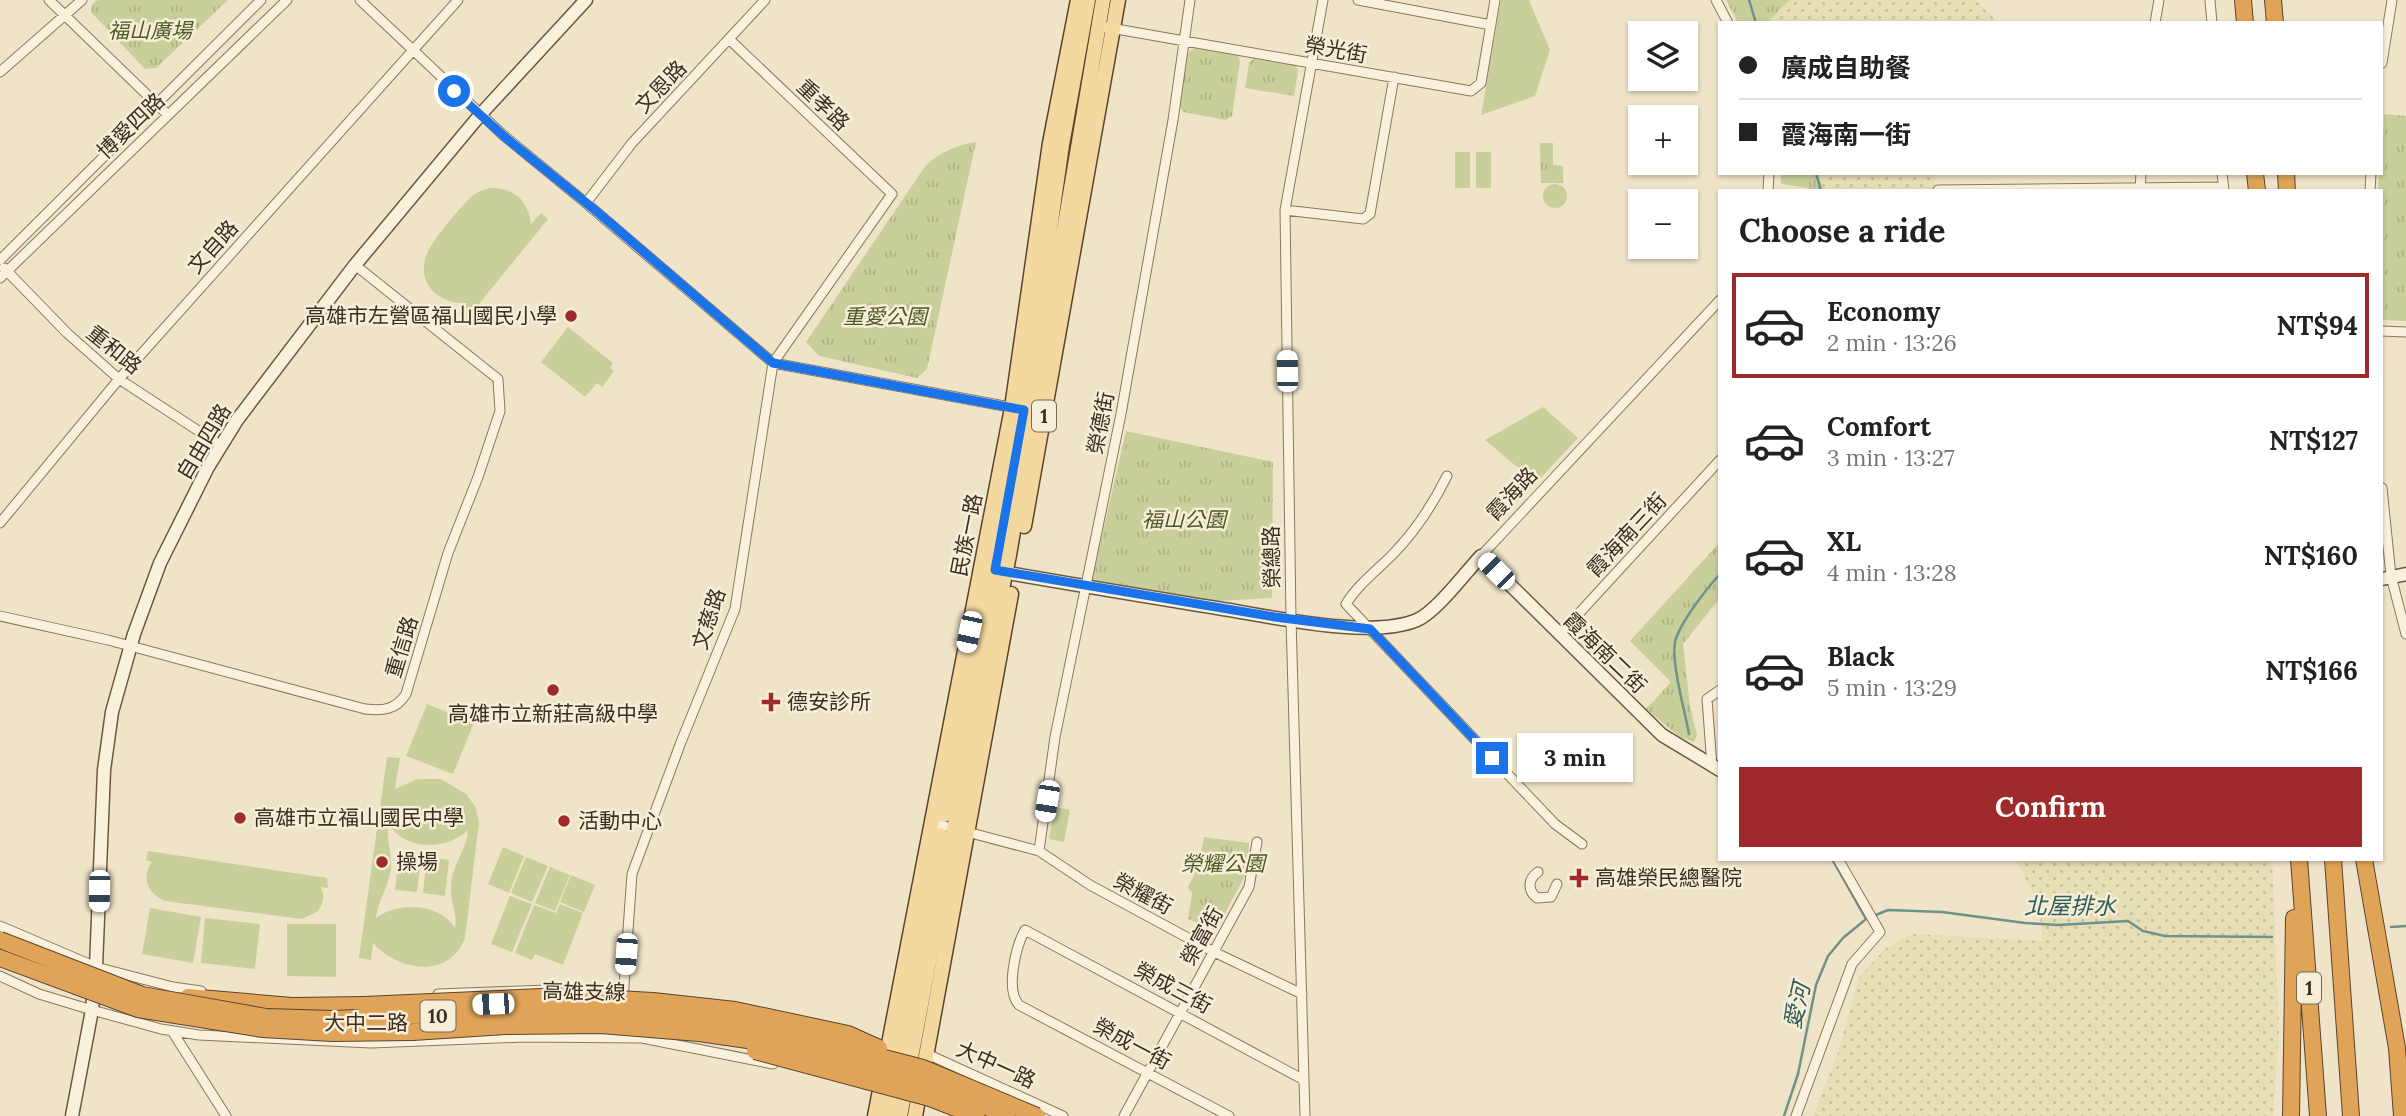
<!DOCTYPE html>
<meta charset="utf-8">
<style>
body{margin:0;font-family:Lora,"Noto Sans TC",serif;background:#f2f2f2;color:#222;height:100vh;display:flex;flex-direction:column;font-size:26px;white-space:nowrap}
*{box-sizing:border-box;margin:0}
p{font-size:23px;color:#767676}
.icon{flex:none;width:38px;height:38px;fill:none;stroke:currentColor;stroke-width:2;stroke-linecap:round;stroke-linejoin:round}
.map{position:relative;flex:1;overflow:hidden}
.side{position:absolute;left:1718px;top:189px;width:665px;height:672px;display:flex;flex-direction:column;background:#fff;border-radius:0px;box-shadow:0 2px 5px #0004}
.side>*{flex:none}
.banner{position:absolute;left:1718px;top:21px;width:665px;height:154px;border-radius:0px;box-shadow:0 2px 5px #0004;display:grid;align-content:center;height:154px;padding:0 21px;background:#fff}
.buttons{position:absolute;left:1628px;top:21px;display:grid;gap:14px}
.buttons a{display:grid;place-items:center;width:70px;height:70px;border-radius:0px;background:#fff;box-shadow:0 2px 5px #0004;font-size:35px}
.end{position:absolute;width:32px;height:32px;margin:-16px;border:9px solid #1a73e8;background:#fff;box-shadow:0 0 0 4px #fff}
.from{border-radius:50%}
.bubble{position:absolute;height:49px;border-radius:0px;background:#fff;box-shadow:0 2px 5px #0004;font-size:23px;font-weight:700;line-height:49px;text-align:center}
.car{position:absolute;width:21px;height:42px;margin:-21px -10px;border-radius:9px;box-shadow:0 0 5px 2px #0007;background:linear-gradient(#fff 24%,#345 0 40%,#fff 0 76%,#345 0 86%,#fff 0)}
.banner b{display:flex;align-items:center;gap:24px;height:66px;font-size:26px}
.banner b+b{border-top:2px solid #e0e0e0}
.banner i{width:18px;height:18px;background:#222}
ul{padding:0;list-style:none}
li{display:flex;align-items:center;gap:21px;height:105px;margin:0 14px 10px;padding:0 7px;border:4px solid transparent;border-radius:0px}
li div{flex:1}
li b{display:block;font-size:26px}
li em{font-style:normal;font-weight:700}
li.current{border-color:#9e2a2b}
li>.icon{width:63px;height:63px;stroke-width:1.5}
h2{padding:0 21px;font-size:32px;line-height:84px}
.cta{display:flex;gap:14px;margin-top:auto;padding:14px 21px}
.cta a{flex:1;height:80px;border-radius:0px;background:#9e2a2b;color:#fff;font-size:28px;font-weight:700;line-height:80px;text-align:center}
.map>svg:first-child{display:block}
.farmland{fill:url(#farmland-dots)}
.grass{fill:#c9cf9b;fill-rule:evenodd}
.park{fill:url(#park-tufts)}
.lines{fill:none;stroke-linecap:round;stroke-linejoin:round}
.stream{stroke:#6f938a;stroke-width:2.5}
.street-casing{stroke:#8d765c;stroke-width:11}
.secondary-casing{stroke:#6f573f;stroke-width:15}
.primary-casing{stroke:#5b4430;stroke-width:17}
.highway-casing{stroke:#5b4430;stroke-width:18}
.street{stroke:#faf1dc;stroke-width:9}
.secondary{stroke:#faf1dc;stroke-width:12}
.primary{stroke:#f3d9a0;stroke-width:14}
.highway{stroke:#e0a458;stroke-width:16}
.highway-bridge-casing{stroke:#5b4430;stroke-width:18;stroke-linecap:butt}
.highway-bridge{stroke:#e0a458;stroke-width:16}
.route{stroke:#1a73e8;stroke-width:9}
.poi-dot{fill:#9e2a2b;stroke:#f7eed8;stroke-width:2.5}
.labels{text-anchor:middle;stroke-width:5;stroke-linejoin:round;paint-order:stroke}
.shield{fill:#f7eed8;stroke:#756857;stroke-width:2}
.shield-label{font-size:19px;font-weight:bold;fill:#3d2e20}
.park-label{font-size:21px;font-style:italic;fill:#4d5a26;stroke:#f7eed8}
.street-label{font-size:21px;fill:#3d2e20;stroke:#f7eed8}
.poi-label{font-size:21px;fill:#3d2e20;stroke:#f7eed8;text-anchor:start}
.water-label{font-size:23px;font-style:italic;fill:#2f5d5a;stroke:#f7eed8}
</style>
<div class="map">
<svg width="2406" height="1116" viewBox="0 0 2406 1116">
<defs>
<pattern id="farmland-dots" width="8" height="8" patternUnits="userSpaceOnUse" patternTransform="scale(1.75)"><rect width="8" height="8" fill="#e6deb5"/><path d="M2 2h.1M6 6h.1" fill="none" stroke="#c6bf9b" stroke-width="1.8" stroke-linecap="round"/></pattern>
<pattern id="park-tufts" width="24" height="20" patternUnits="userSpaceOnUse" patternTransform="scale(1.75)"><rect width="24" height="20" fill="#c9cf9b"/><path d="M3 7l-1-3M5 7V3M7 7l1-3M15 17l-1-3M17 17v-4M19 17l1-3" fill="none" stroke="#aeb285"/></pattern>
</defs>
<rect width="100%" height="100%" fill="#f0e4c8"/>
<path class="farmland" d="M1789 0H1975L1999 23H1771L1769 20Z
M1818 173H1935V191H1824Z
M2015 859H2272L2279 1033 2273 1116H1813L1838 1053 1859 977 1886 948 1912 934 2043 941 2038 902Z"/>
<path class="grass" d="M1501 0H1529L1550 50 1535 96 1481 115Z
M1455 152H1470V188H1455Z
M1476 152H1491V188H1476Z
M1543 196a12 12 0 1 1 24 0a12 12 0 1 1-24 0Z
M491 188C514 187 529 202 531 224L541 213 548 219 466 320 458 314 467 303C442 305 418 287 425 259 429 243 458 210 471 197 477 192 483 189 491 188Z
M568 327 613 363 610 368 614 371 602 387 597 383 585 397 541 362Z
M1543 407 1578 438 1536 483 1485 440Z
M427 704 474 723 453 774 406 756Z
M387 757 400 758 395 789 417 779H441L466 794 475 806 479 822 465 938C449 980 398 971 373 943L371 960 359 958ZM388 823C404 851 447 851 468 830 467 849 453 863 451 884 449 900 458 913 455 928 440 903 398 901 376 918 378 900 389 886 391 869 392 853 386 838 388 823Z
M1055 807 1070 810 1064 842 1049 839Z
M503 847 524 856 509 893 488 884Z
M148 851 327 878 328 888 320 887C326 894 323 905 317 912L302 919 165 901C148 893 140 879 152 862L146 860Z
M399 854 421 857 417 892 395 890Z
M427 857 449 860 445 896 423 893Z
M526 857 548 866 532 902 511 893Z
M550 867 570 875 555 911 535 903Z
M571 875 595 885 584 912 560 902Z
M510 896 532 904 512 952 491 944Z
M560 904 583 913 563 965 535 954 532 960 515 953 534 905 556 913Z
M150 908 201 917 193 963 142 954Z
M205 918 260 924 255 969 201 963Z
M287 924H336V977L287 976Z"/>
<path class="park" d="M97 0H228L156 68 145 69 91 12 92 5Z
M1726 0H1789L1770 20 1771 23H1738Z
M1194 48 1238 55 1240 61 1232 116 1226 120 1183 112 1179 105 1187 54Z
M1255 57 1296 65 1298 71 1294 96 1245 88 1249 63Z
M2384 114 2406 116V321L2382 320V191H2378L2379 173H2382Z
M976 142 927 369 917 378 819 356 806 342 926 165C941 152 956 145 976 142Z
M1540 143H1553V165L1563 166V183H1541Z
M1781 173H1818L1824 191H1808V188L1781 184Z
M1126 431 1273 462 1272 598 1214 601 1091 583Z
M1720 542V598L1683 644 1690 706 1697 735 1694 742 1680 737 1646 709 1671 682 1630 641Z
M1204 837 1249 843 1247 872 1216 930 1188 919 1192 893 1188 888 1198 866Z"/>
<g class="lines">
<path class="stream" d="M1749 0 1756 23
M1816 173 1821 191
M1689 734C1685 712 1671 662 1675 642 1679 624 1707 588 1720 574
M1832 859 1866 919
M2391 927 2406 926
M1784 1116 1798 1074 1816 985 1828 956 1843 938 1866 919 1888 910 1942 912 2025 923 2058 925 2128 921 2143 931 2165 936 2272 937"/>
<g class="street-casing">
<path id="street" d="M49 0 168 115
M360 0 503 135 586 203 773 363 1015 408
M1358 0 1491 25
M1716 0 1728 23
M2210 0 2212 23
M2155 23 2159 0
M1099 26 1471 91 1481 83 1495 0
M2382 63 2392 0
M0 72 82 0
M2222 173 2224 191
M1938 190 2223 187
M1768 191 1769 173
M2140 191 2141 173
M2370 191 2371 173
M586 203 632 143 765 0
M1285 210 1363 219 1370 214 1394 77
M0 260 261 0
M4 268 67 333 119 379 220 445
M0 278 287 0
M2382 331 2406 332
M1447 476C1433 504 1417 529 1395 552 1379 569 1358 584 1346 604L1555 824 1582 844
M2382 488 2391 576 2406 634
M0 523 119 379 458 0
M1481 556 1720 300
M0 616 108 640 365 709C383 711 396 710 406 694L448 553 478 477 500 411 498 379 355 265
M1559 635 1720 460
M1712 766 1707 699 1720 690
M933 823 1039 851 1090 885 1214 952 1302 994
M1039 851 1055 737 1121 414 1173 120 1190 0
M1538 872C1528 879 1527 890 1537 898L1551 897 1557 884
M0 926 96 967 173 987 201 991
M0 976 39 994 92 1010 161 1029 199 1035 371 1043 524 1037 642 1038 773 1064
M438 994 546 990
M623 1000 632 874 681 742 735 609 773 363 892 194 730 40
M172 1031 226 1116
M925 1053 1063 1116
M1124 1116 1249 887 1257 842
M1229 1116 1019 1005C1005 990 1016 946 1025 930L1304 1080
M1305 1116 1291 619 1285 210 1323 0
M1796 1116 1852 964 1880 932 1838 859"/>
</g>
<g class="secondary-casing">
<path id="secondary" d="M997 571C1070 584 1144 596 1217 608 1270 616 1370 640 1417 620 1436 612 1466 572 1481 556L1662 735 1720 770
M2382 579 2406 574
M72 1116 92 1010 96 967 104 770 112 712 134 634 160 563 208 467 237 420 355 265 480 115 586 0"/>
</g>
<g class="primary-casing">
<path id="primary" d="M1024 526 1118 0
M944 815 994 571 1024 410 1062 145 1088 0
M875 1116 1012 408 1050 143 1078 0
M887 1116 940 835
M900 1116 974 723 1009 555 1103 0
M915 1116 1011 594"/>
</g>
<g class="highway-casing">
<path id="highway" d="M2243 0 2245 23
M2273 0 2275 23
M2255 173 2257 191
M2286 173 2287 191
M2299 859 2318 1116
M2333 859 2351 1116
M2364 859 2397 1048 2402 1116
M188 997 292 1006 364 1005
M2291 1116 2294 918"/>
</g>
<use href="#street" class="street"/>
<use href="#secondary" class="secondary"/>
<use href="#primary" class="primary"/>
<use href="#highway" class="highway"/>
<g class="highway-bridge-casing">
<path id="highway-bridge" d="M0 940 142 995 266 1017 333 1019 502 1012H603L696 1019 751 1027 846 1048 923 1068 1037 1116
M0 958 138 1009 263 1029 332 1033 413 1032 505 1026 601 1025 699 1033 775 1044 869 1066 960 1095 1007 1116
M364 1005 563 996 653 1001 735 1010 848 1034 879 1048
M755 1051 930 1098 976 1116"/>
</g>
<use href="#highway-bridge" class="highway-bridge"/>
</g>
<g class="lines">
<path class="route" d="M454 91 506 138 595 210 773 363 1024 410 995 570 1275 617 1370 629 1492 758"/>
</g>
<g class="poi-dot">
<circle cx="571" cy="316" r="7"/>
<circle cx="553" cy="690" r="7"/>
<path d="M767.5 691.5h7v7h7v7h-7v7h-7v-7h-7v-7h7z"/>
<circle cx="240" cy="818" r="7"/>
<circle cx="564" cy="821" r="7"/>
<circle cx="382" cy="862" r="7"/>
<path d="M1575.5 867.5h7v7h7v7h-7v7h-7v-7h-7v-7h7z"/>
</g>
<g class="labels">
<g class="shield">
<rect x="1032" y="400.5" width="24" height="31" rx="5"/>
<rect x="2297" y="972.5" width="24" height="31" rx="5"/>
<rect x="420.5" y="1000.5" width="35" height="31" rx="5"/>
</g>
<g class="shield-label">
<text x="1044" y="423">1</text>
<text x="2309" y="995">1</text>
<text x="438" y="1023">10</text>
</g>
<g class="park-label">
<text x="150" y="38">福山廣場</text>
<text x="885" y="324">重愛公園</text>
<text x="1184" y="527">福山公園</text>
<text x="1223" y="871">榮耀公園</text>
</g>
<g class="street-label">
<text transform="translate(1336 50) rotate(10)" y="7">榮光街</text>
<text transform="translate(661 87) rotate(-46)" y="7">文恩路</text>
<text transform="translate(823 105) rotate(44)" y="7">重孝路</text>
<text transform="translate(131 126) rotate(-44)" y="7">博愛四路</text>
<text transform="translate(213 247) rotate(-48)" y="7">文自路</text>
<text transform="translate(114 350) rotate(39)" y="7">重和路</text>
<text transform="translate(1101 423) rotate(-79)" y="7">榮德街</text>
<text transform="translate(204 442) rotate(-59)" y="7">自由四路</text>
<text transform="translate(1512 494) rotate(-47)" y="7">霞海路</text>
<text transform="translate(967 535) rotate(-79)" y="7">民族一路</text>
<text transform="translate(1627 535) rotate(-47)" y="7">霞海南三街</text>
<text transform="translate(1272 557) rotate(-91)" y="7">榮總路</text>
<text transform="translate(709 619) rotate(-72)" y="7">文慈路</text>
<text transform="translate(402 647) rotate(-73)" y="7">重信路</text>
<text transform="translate(1605 653) rotate(44)" y="7">霞海南二街</text>
<text transform="translate(1143 894) rotate(28)" y="7">榮耀街</text>
<text transform="translate(1202 936) rotate(-61)" y="7">榮富街</text>
<text transform="translate(1173 988) rotate(28)" y="7">榮成三街</text>
<text transform="translate(584 992) rotate(1)" y="7">高雄支線</text>
<text x="366" y="1030">大中二路</text>
<text transform="translate(1132 1044) rotate(28)" y="7">榮成一街</text>
<text transform="translate(996 1065) rotate(24)" y="7">大中一路</text>
</g>
<g class="poi-label">
<text x="557" y="323" text-anchor="end">高雄市左營區福山國民小學</text>
<text x="787" y="709">德安診所</text>
<text x="553" y="721" text-anchor="middle">高雄市立新莊高級中學</text>
<text x="254" y="825">高雄市立福山國民中學</text>
<text x="578" y="828">活動中心</text>
<text x="396" y="869">操場</text>
<text x="1595" y="885">高雄榮民總醫院</text>
</g>
<g class="water-label">
<text x="2070" y="914">北屋排水</text>
<text transform="translate(1797 1006) rotate(-77)" y="8">愛河</text>
</g>
</g>
</svg>
<div class="buttons">
<a><svg class="icon" aria-label="layers" viewBox="0 0 24 24"><path d="M12 4l9 5-9 5-9-5zM3 14l9 5 9-5"/></svg></a>
<a>+</a>
<a>−</a>
</div>
<i class="end from" style="left:454px;top:91px"></i>
<i class="end" style="left:1492px;top:758px"></i>
<div class="bubble" style="left:1517px;top:733px;width:116px">3 min</div>
<i class="car" style="left:1287px;top:371px;rotate:359deg"></i>
<i class="car" style="left:1496px;top:571px;rotate:315deg"></i>
<i class="car" style="left:969px;top:632px;rotate:192deg"></i>
<i class="car" style="left:1047px;top:801px;rotate:189deg"></i>
<i class="car" style="left:99px;top:891px;rotate:181deg"></i>
<i class="car" style="left:626px;top:954px;rotate:184deg"></i>
<i class="car" style="left:493px;top:1004px;rotate:268deg"></i>
<div class="banner">
<b><i class="from"></i>廣成自助餐</b>
<b><i></i>霞海南一街</b>
</div>
<section class="side">
<h2>Choose a ride</h2>
<ul>
<li class="current"><svg class="icon" aria-label="car" viewBox="0 0 24 24"><path d="M5 17H2v-5l4-1 3-4h7l3 4 3 1v5h-3M9 17h6M6 11h13"/><circle cx="7" cy="17" r="2"/><circle cx="17" cy="17" r="2"/></svg><div><b>Economy</b><p>2 min · 13:26</p></div><em>NT$94</em></li>
<li><svg class="icon" aria-label="car" viewBox="0 0 24 24"><path d="M5 17H2v-5l4-1 3-4h7l3 4 3 1v5h-3M9 17h6M6 11h13"/><circle cx="7" cy="17" r="2"/><circle cx="17" cy="17" r="2"/></svg><div><b>Comfort</b><p>3 min · 13:27</p></div><em>NT$127</em></li>
<li><svg class="icon" aria-label="car" viewBox="0 0 24 24"><path d="M5 17H2v-5l4-1 3-4h7l3 4 3 1v5h-3M9 17h6M6 11h13"/><circle cx="7" cy="17" r="2"/><circle cx="17" cy="17" r="2"/></svg><div><b>XL</b><p>4 min · 13:28</p></div><em>NT$160</em></li>
<li><svg class="icon" aria-label="car" viewBox="0 0 24 24"><path d="M5 17H2v-5l4-1 3-4h7l3 4 3 1v5h-3M9 17h6M6 11h13"/><circle cx="7" cy="17" r="2"/><circle cx="17" cy="17" r="2"/></svg><div><b>Black</b><p>5 min · 13:29</p></div><em>NT$166</em></li>
</ul>
<div class="cta"><a>Confirm</a></div>
</section>
</div>
